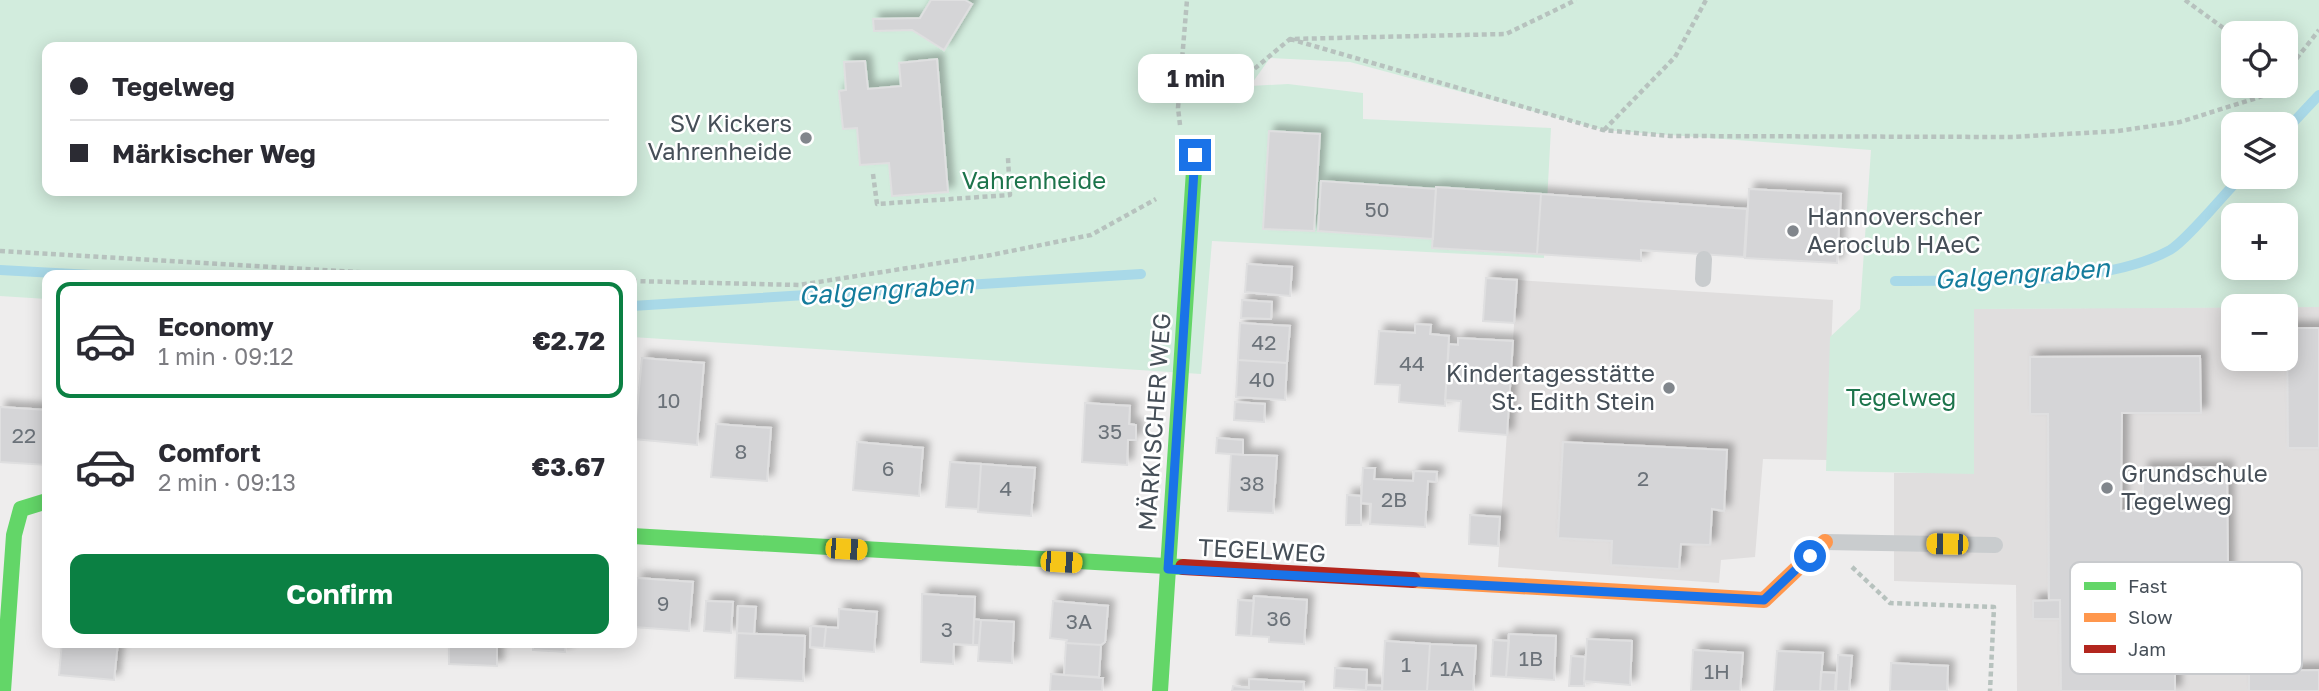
<!DOCTYPE html>
<meta charset="utf-8">
<style>
body{margin:0;font-family:"Golos Text",sans-serif;background:#f7f7f7;color:#2b2b33;height:100vh;display:flex;flex-direction:column;font-size:26px;white-space:nowrap}
*{box-sizing:border-box;margin:0}
p{font-size:23px;color:#7c7c81}
.icon{flex:none;width:38px;height:38px;fill:none;stroke:currentColor;stroke-width:2;stroke-linecap:round;stroke-linejoin:round}
.map{position:relative;flex:1;overflow:hidden}
.drawer{position:absolute;left:42px;top:270px;width:595px;height:378px;display:flex;flex-direction:column;background:#fff;border-radius:14px;box-shadow:0 4px 18px #0003}
.drawer>*{flex:none}
.top-card{position:absolute;left:42px;top:42px;width:595px;height:154px;border-radius:14px;box-shadow:0 4px 18px #0003;display:grid;align-content:center;height:154px;padding:0 28px;background:#fff}
.controls{position:absolute;left:2221px;top:21px;display:grid;gap:14px}
.controls a{display:grid;place-items:center;width:77px;height:77px;border-radius:14px;background:#fff;box-shadow:0 4px 18px #0003;font-size:35px}
.end{position:absolute;width:32px;height:32px;margin:-16px;border:9px solid #1a73e8;background:#fff;box-shadow:0 0 0 4px #fff}
.from{border-radius:50%}
.bubble{position:absolute;height:49px;border-radius:14px;background:#fff;box-shadow:0 4px 18px #0003;font-size:23px;font-weight:700;line-height:49px;text-align:center}
.car{position:absolute;width:21px;height:42px;margin:-21px -10px;border-radius:9px;box-shadow:0 0 5px 2px #0007;background:linear-gradient(#f5c518 24%,#345 0 40%,#f5c518 0 76%,#345 0 86%,#f5c518 0)}
.top-card b{display:flex;align-items:center;gap:24px;height:66px;font-size:26px}
.top-card b+b{border-top:2px solid #e1e1e2}
.top-card i{width:18px;height:18px;background:#2b2b33}
ul{padding:12px 0 0;list-style:none}
li{display:flex;align-items:center;gap:21px;height:116px;margin:0 14px 10px;padding:0 14px;border:4px solid transparent;border-radius:14px}
li div{flex:1}
li b{display:block;font-size:26px}
li em{font-style:normal;font-weight:700}
li.active{border-color:#0b8043}
li>.icon{width:63px;height:63px;stroke-width:1.5}
.primary-button{display:flex;gap:14px;margin-top:auto;padding:14px 28px}
.primary-button a{flex:1;height:80px;border-radius:14px;background:#0b8043;color:#fff;font-size:28px;font-weight:700;line-height:80px;text-align:center}
.map>svg:first-child{display:block}
.education{fill:#e0dede}
.green{fill:#d2ecdd;fill-rule:evenodd}
.lines{fill:none;stroke-linecap:round;stroke-linejoin:round}
.stream{stroke:#a9d9e8;stroke-width:10}
.building{fill:#d5d5d7;stroke:#dfdfe0;stroke-width:2;fill-rule:evenodd;filter:url(#shadow)}
.path{stroke:#b7c2be;stroke-width:4.5;stroke-dasharray:5 3.5;stroke-linecap:butt}
.lane{stroke:#c9ccce;stroke-width:16}
.fast{stroke:#63d668;stroke-width:16}
.slow{stroke:#ff974d;stroke-width:16}
.jam{stroke:#b3261e;stroke-width:16}
.route{stroke:#1a73e8;stroke-width:9}
.poi-dot{fill:#81868c;stroke:#fff;stroke-width:2.5}
.labels{text-anchor:middle;stroke-width:5;stroke-linejoin:round;paint-order:stroke}
.number-label{font-size:21px;fill:#6b7279}
.poi-label{font-size:24px;fill:#464f58;stroke:#fff;text-anchor:end}
.park-label{font-size:24px;fill:#1c744b;stroke:#fff}
.street-label{font-size:24px;fill:#464f58;stroke:#fff}
.water-label{font-size:26px;font-style:italic;fill:#147c9c;stroke:#fff}
.key{fill:#fff;stroke:#c8cacd;stroke-width:2}
.key-label{font-size:19px;fill:#464f58}
</style>
<div class="map">
<svg width="2319" height="691" viewBox="0 0 2319 691">
<defs>
<filter id="shadow"><feDropShadow dx="6" dy="-6" stdDeviation="3.5" flood-color="#0004"/></filter>
</defs>
<rect width="100%" height="100%" fill="#eeeded"/>
<path class="education" d="M1517 280 1833 300 1827 460 1763 459 1755 557 1721 560 1719 583 1498 567Z
M2233 307V359H2286V307H2319V691H2017L2016 585 1894 581V473H1974L1973 309Z"/>
<path class="green" d="M0 0H2319V307L1974 309V474L1826 471 1830 337 1860 309 1871 150 1603 130 1350 62 1270 58 1250 86 1288 84 1363 93V119L1551 128 1544 258 1212 241 1201 374 632 337V275H47V299L0 296ZM2233 33H2286V86H2233ZM47 47H632V191H47ZM2233 124H2286V177H2233ZM2233 215H2286V268H2233Z"/>
<g class="lines">
<path class="stream" d="M2286 130 2319 95
M0 270 92 275
M1895 281C1973 279 2102 288 2170 250 2187 240 2225 193 2241 177
M632 306 1141 274"/>
</g>
<path class="building" d="M931 0H965L972 4 944 50 912 30 874 31 873 19 920 18Z
M937 59 948 192 892 196 889 163 860 165 857 128 843 129 839 91 846 90 844 62 865 61 868 89 901 86 899 63Z
M1269 131 1320 134 1314 231 1263 229Z
M1321 181 1436 189 1433 239 1318 231Z
M1436 187 1541 194 1537 254 1432 248Z
M1749 189 1841 194 1837 263 1745 258Z
M1541 194 1747 209 1744 257 1641 250V261L1537 254Z
M1247 264 1292 267 1290 296 1245 292Z
M1486 278 1517 280 1514 323 1483 321Z
M1242 300 1272 302 1271 319 1241 318Z
M1240 323 1290 326 1287 363 1238 360Z
M1415 324 1431 325 1430 334 1449 336 1445 406 1399 402 1400 385 1375 384 1379 331 1415 333Z
M2287 328H2319V448H2288Z
M1458 338 1513 341 1507 435 1459 431 1461 401 1445 400 1449 344 1458 345Z
M2200 356 2201 413H2122L2121 511 2143 510V468L2227 467 2229 670 2175 671V691H2061L2060 600H2049L2048 414H2030V357ZM2116 629H2143L2142 670H2115Z
M642 358 704 363 697 445 634 439Z
M1238 360 1287 363 1285 400 1236 397Z
M1235 402 1265 404 1264 422 1234 420Z
M1085 403 1130 406 1129 424 1136 425V440H1128L1127 465 1082 462Z
M0 407 47 410V465L0 462Z
M716 424 771 428 767 481 711 477Z
M1217 438 1243 440V455L1216 453Z
M857 442 923 448 919 496 853 490Z
M1563 442 1727 450 1724 511 1712 509 1710 545 1681 544 1679 569 1611 565 1612 541 1558 538Z
M1231 454 1277 456 1273 513 1228 511Z
M950 462 981 464 978 509 946 507Z
M981 464 1035 468 1031 516 978 512Z
M1363 468H1375L1374 479 1413 481 1414 471 1437 472 1436 482 1428 481 1425 527 1370 524 1371 504 1361 503Z
M1347 495 1361 496V525H1346Z
M1470 515 1500 517 1498 546 1469 544Z
M637 578 693 582 689 631 633 627Z
M922 594 975 597 973 645 954 644 953 664 921 662Z
M1254 596 1307 600 1304 644 1269 642V637L1251 636Z
M1238 600 1254 601 1251 636 1236 635Z
M2060 600V619H2033V601Z
M706 601 733 602 731 633 704 631Z
M1053 601 1108 606 1105 642 1101 645 1066 643 1067 640 1050 638Z
M738 606 756 607 754 634 737 633Z
M839 609 877 612 874 652 824 648 826 627 838 628Z
M974 619 981 620 979 645H973Z
M981 620 1014 622 1012 663 978 661Z
M811 626 826 627 824 648 810 647Z
M737 633 805 636 803 681 735 678Z
M1509 634 1556 636 1554 680 1506 677Z
M1587 639 1632 641 1630 685 1584 681Z
M1493 640 1509 641 1506 677 1491 676Z
M1385 641 1430 644 1427 691H1382Z
M62 642H118L114 680 59 675Z
M449 642H497V666L449 664Z
M533 642H566L565 652 533 650Z
M1066 643 1101 645 1099 677 1064 675Z
M1430 644 1476 646 1473 691H1427Z
M1693 650 1743 653 1740 691H1691Z
M1777 651 1823 653 1820 691H1774Z
M1838 655 1852 656 1849 691H1836Z
M1571 656 1585 657 1584 686H1569Z
M1891 663 1948 666 1947 691H1890Z
M1335 668 1367 670 1366 690 1334 688Z
M2319 670V691H2249V671Z
M1821 672 1836 673 1835 691H1820Z
M1051 674 1103 678 1102 691H1050Z
M1249 679 1304 682 1303 691H1232L1233 686 1249 688Z
M1366 685 1382 686V691H1366Z"/>
<g class="lines">
<path class="path" d="M2185 0 2233 35
M1290 39 1603 130 1670 136 2013 137 2118 131 2180 122 2266 95 2274 86
M2286 72 2319 30
M1235 85 1290 39 1506 34 1576 0
M1180 125 1178 108 1187 0
M1604 130 1675 57 1706 0
M873 174 877 204 1010 195 1008 158
M0 251 408 275
M632 281 799 285 991 255 1091 235 1156 199
M1852 567 1890 603 1994 607 1990 691"/>
<path class="lane" d="M1703 279 1704 259
M1825 542 1995 545"/>
<path class="fast" d="M632 536 1183 567
M3 691 14 535 21 509 47 501
M1160 691 1195 155"/>
<path class="slow" d="M1413 580 1764 600 1825 542"/>
<path class="jam" d="M1183 567 1413 580"/>
</g>
<g class="lines">
<path class="route" d="M1195 155 1168 569 1764 600 1810 556"/>
</g>
<g class="poi-dot">
<circle cx="806" cy="138" r="7"/>
<circle cx="1793" cy="231" r="7"/>
<circle cx="1669" cy="388" r="7"/>
<circle cx="2107" cy="488" r="7"/>
</g>
<g class="labels">
<g class="number-label">
<text x="1377" y="217">50</text>
<text x="1264" y="350">42</text>
<text x="1412" y="371">44</text>
<text x="1262" y="387">40</text>
<text x="669" y="408">10</text>
<text x="1110" y="439">35</text>
<text x="24" y="443">22</text>
<text x="741" y="459">8</text>
<text x="888" y="476">6</text>
<text x="1643" y="486">2</text>
<text x="1252" y="491">38</text>
<text x="1006" y="496">4</text>
<text x="1394" y="507">2B</text>
<text x="663" y="611">9</text>
<text x="1279" y="626">36</text>
<text x="1079" y="629">3A</text>
<text x="947" y="637">3</text>
<text x="1531" y="666">1B</text>
<text x="1406" y="672">1</text>
<text x="1452" y="676">1A</text>
<text x="1717" y="679">1H</text>
</g>
<g class="poi-label">
<text x="792" y="132">SV Kickers<tspan x="792" dy="28">Vahrenheide</tspan></text>
<text x="1807" y="225" text-anchor="start">Hannoverscher<tspan x="1807" dy="28">Aeroclub HAeC</tspan></text>
<text x="1655" y="382">Kindertagesstätte<tspan x="1655" dy="28">St. Edith Stein</tspan></text>
<text x="2121" y="482" text-anchor="start">Grundschule<tspan x="2121" dy="28">Tegelweg</tspan></text>
</g>
<g class="park-label">
<text x="1034" y="189">Vahrenheide</text>
<text x="1901" y="406">Tegelweg</text>
</g>
<g class="street-label">
<text transform="translate(1155 422) rotate(-86)" y="8">MÄRKISCHER WEG</text>
<text transform="translate(1262 551) rotate(3)" y="8">TEGELWEG</text>
</g>
<g class="water-label">
<text transform="translate(2022 274) rotate(-4)" y="9">Galgengraben</text>
<text transform="translate(886 290) rotate(-4)" y="9">Galgengraben</text>
</g>
</g>
<rect x="2070" y="562" width="232" height="112" rx="10" class="key"/>
<rect x="2084" y="582" width="32" height="8" fill="#63d668"/>
<rect x="2084" y="613" width="32" height="9" fill="#ff974d"/>
<rect x="2084" y="645" width="32" height="8" fill="#b3261e"/>
<g class="key-label">
<text x="2128" y="593">Fast</text>
<text x="2128" y="624">Slow</text>
<text x="2128" y="656">Jam</text>
</g>
</svg>
<div class="controls">
<a><svg class="icon" aria-label="locate" viewBox="0 0 24 24"><circle cx="12" cy="12" r="6"/><path d="M12 2v4M12 18v4M2 12h4M18 12h4"/></svg></a>
<a><svg class="icon" aria-label="layers" viewBox="0 0 24 24"><path d="M12 4l9 5-9 5-9-5zM3 14l9 5 9-5"/></svg></a>
<a>+</a>
<a>−</a>
</div>
<i class="end from" style="left:1810px;top:556px"></i>
<i class="end" style="left:1195px;top:155px"></i>
<div class="bubble" style="left:1138px;top:54px;width:116px">1 min</div>
<i class="car" style="left:1947px;top:544px;rotate:271deg"></i>
<i class="car" style="left:846px;top:549px;rotate:93deg"></i>
<i class="car" style="left:1061px;top:562px;rotate:93deg"></i>
<div class="top-card">
<b><i class="from"></i>Tegelweg</b>
<b><i></i>Märkischer Weg</b>
</div>
<section class="drawer">
<ul>
<li class="active"><svg class="icon" aria-label="car" viewBox="0 0 24 24"><path d="M5 17H2v-5l4-1 3-4h7l3 4 3 1v5h-3M9 17h6M6 11h13"/><circle cx="7" cy="17" r="2"/><circle cx="17" cy="17" r="2"/></svg><div><b>Economy</b><p>1 min · 09:12</p></div><em>€2.72</em></li>
<li><svg class="icon" aria-label="car" viewBox="0 0 24 24"><path d="M5 17H2v-5l4-1 3-4h7l3 4 3 1v5h-3M9 17h6M6 11h13"/><circle cx="7" cy="17" r="2"/><circle cx="17" cy="17" r="2"/></svg><div><b>Comfort</b><p>2 min · 09:13</p></div><em>€3.67</em></li>
</ul>
<div class="primary-button"><a>Confirm</a></div>
</section>
</div>
